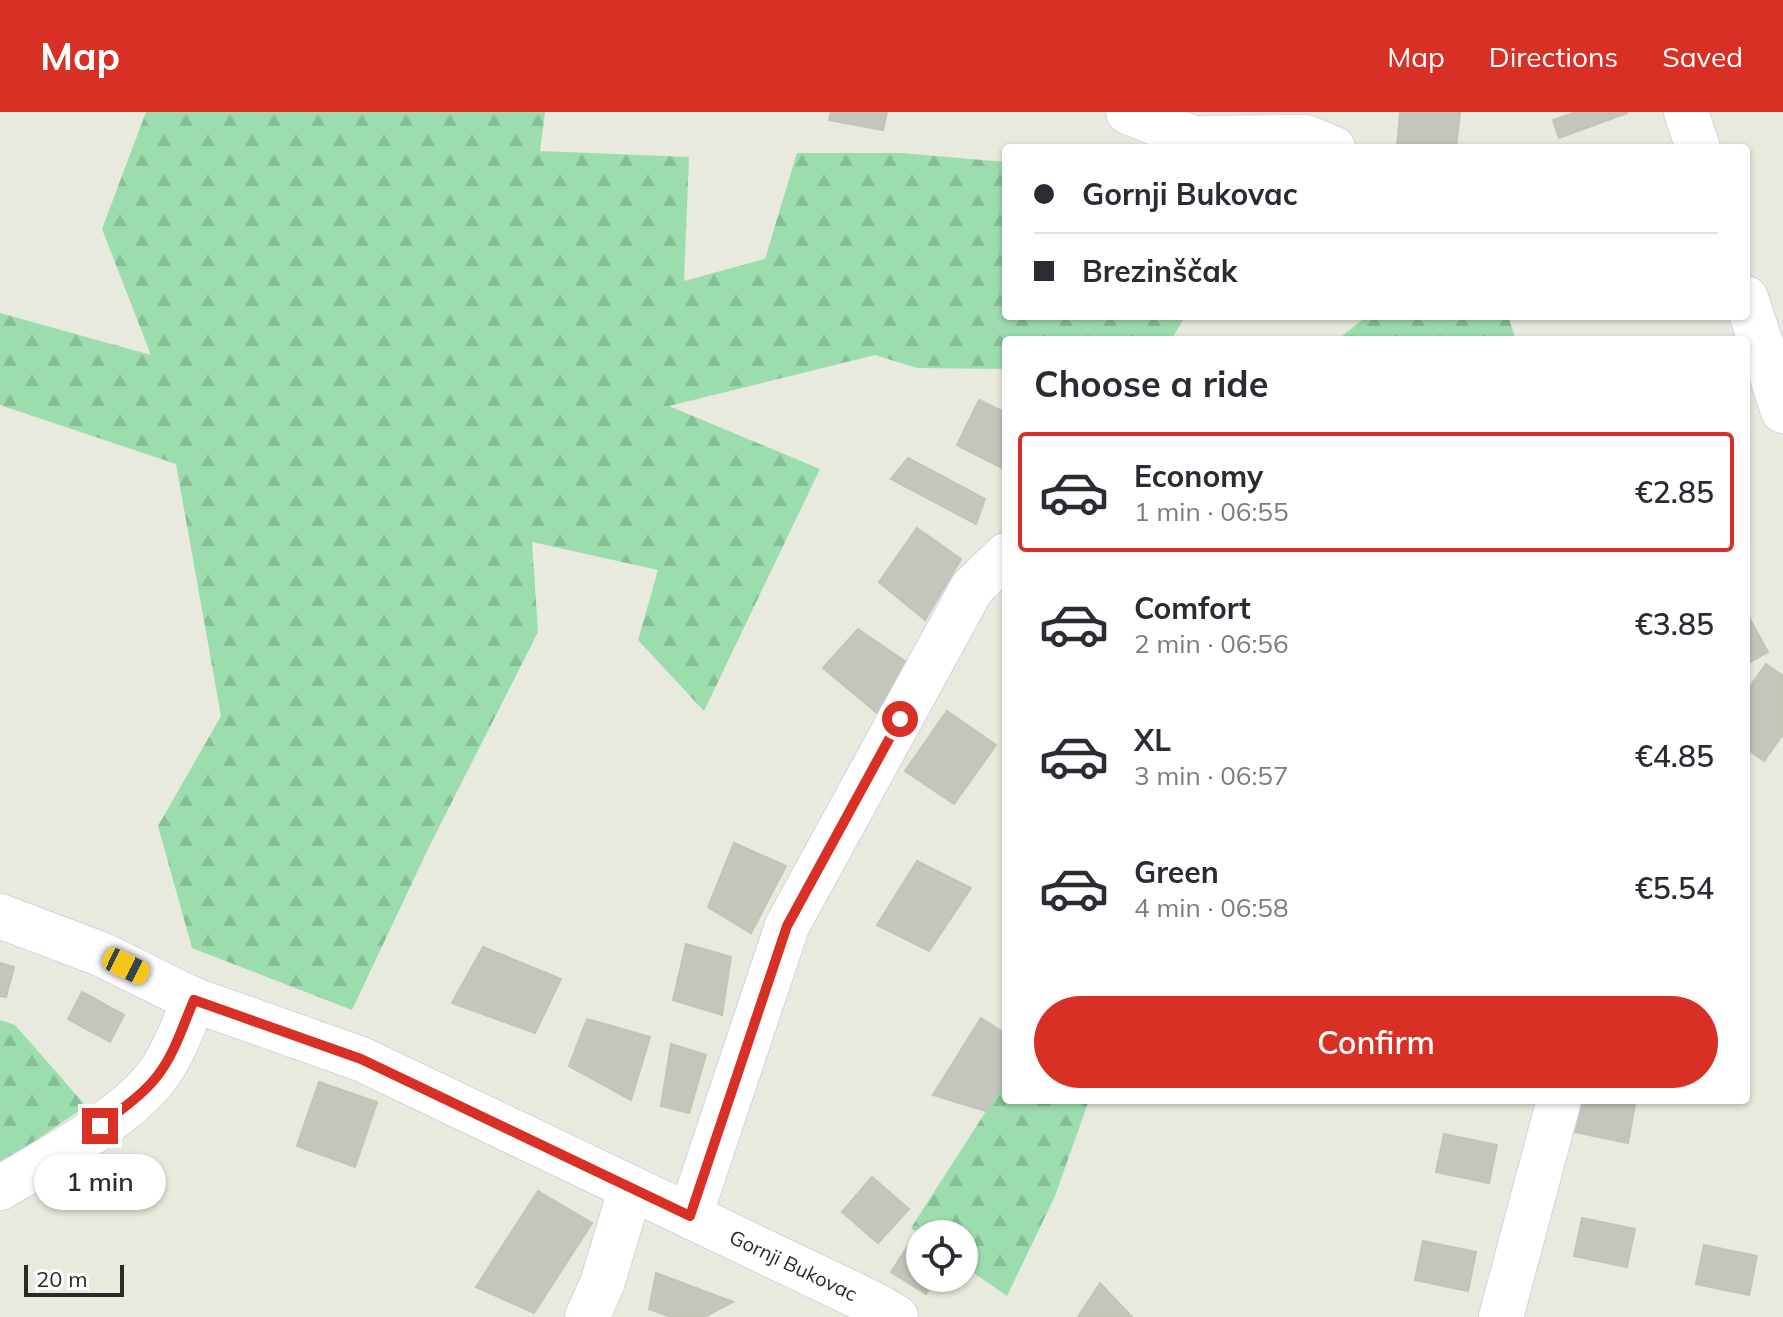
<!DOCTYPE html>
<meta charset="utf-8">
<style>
body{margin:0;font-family:Mulish,sans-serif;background:#f7f7f7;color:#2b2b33;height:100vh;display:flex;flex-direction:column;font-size:30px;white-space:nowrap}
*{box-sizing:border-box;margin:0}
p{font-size:26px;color:#7c7c81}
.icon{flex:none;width:44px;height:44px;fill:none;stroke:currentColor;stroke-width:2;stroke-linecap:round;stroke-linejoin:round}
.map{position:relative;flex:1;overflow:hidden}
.details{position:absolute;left:1002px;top:224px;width:748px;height:768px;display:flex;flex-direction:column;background:#fff;border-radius:8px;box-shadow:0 2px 6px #0004}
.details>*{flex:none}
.hud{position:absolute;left:1002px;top:32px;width:748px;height:176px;border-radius:8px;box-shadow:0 2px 6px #0004;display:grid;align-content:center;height:176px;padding:0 32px;background:#fff}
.fabs{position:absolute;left:906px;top:1108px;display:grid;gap:16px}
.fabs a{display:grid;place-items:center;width:72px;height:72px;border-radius:50%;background:#fff;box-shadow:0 2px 6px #0004;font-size:40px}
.scale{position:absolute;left:24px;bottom:20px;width:100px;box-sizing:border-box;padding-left:8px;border:4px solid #292929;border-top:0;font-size:22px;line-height:28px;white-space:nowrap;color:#292929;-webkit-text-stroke:6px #fff;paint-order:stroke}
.end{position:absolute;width:36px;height:36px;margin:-18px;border:10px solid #d93025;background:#fff;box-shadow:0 0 0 4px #fff}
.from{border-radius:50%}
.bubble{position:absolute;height:56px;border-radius:28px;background:#fff;box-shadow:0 2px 6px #0004;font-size:26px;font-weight:600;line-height:56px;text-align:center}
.car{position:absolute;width:24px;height:48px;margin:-24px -12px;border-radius:10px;box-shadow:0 0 6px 2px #0007;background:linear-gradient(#f5c518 24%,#345 0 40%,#f5c518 0 76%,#345 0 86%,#f5c518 0)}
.hud b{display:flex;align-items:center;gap:28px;height:76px;font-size:30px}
.hud b+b{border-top:2px solid #e1e1e2}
.hud i{width:20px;height:20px;background:#2b2b33}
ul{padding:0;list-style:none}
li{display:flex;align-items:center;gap:24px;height:120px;margin:0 16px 12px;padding:0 16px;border:4px solid transparent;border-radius:8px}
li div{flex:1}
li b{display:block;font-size:30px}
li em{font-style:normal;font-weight:600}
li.selected{border-color:#d93025}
li>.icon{width:72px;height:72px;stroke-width:1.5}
h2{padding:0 32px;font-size:36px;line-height:96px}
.primary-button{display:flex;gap:16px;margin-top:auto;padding:16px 32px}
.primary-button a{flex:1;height:92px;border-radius:48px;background:#d93025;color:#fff;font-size:32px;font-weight:600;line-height:92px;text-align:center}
header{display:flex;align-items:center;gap:48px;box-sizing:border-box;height:112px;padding:0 40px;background:#d93025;color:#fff}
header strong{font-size:38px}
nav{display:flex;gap:44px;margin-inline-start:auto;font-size:28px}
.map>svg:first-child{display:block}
.forest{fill:url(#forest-firs)}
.building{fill:#c3c6bb;stroke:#c1c5b6;stroke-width:2}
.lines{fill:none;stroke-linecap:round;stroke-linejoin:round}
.minor-casing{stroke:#d8d1e1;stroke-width:46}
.minor{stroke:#fff;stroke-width:44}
.route{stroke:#d93025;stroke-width:10}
.labels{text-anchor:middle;stroke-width:6;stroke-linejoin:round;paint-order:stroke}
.street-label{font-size:20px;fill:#292929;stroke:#fff}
</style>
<header>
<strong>Map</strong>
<nav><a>Map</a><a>Directions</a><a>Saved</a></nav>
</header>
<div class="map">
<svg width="1783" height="1205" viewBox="0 0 1783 1205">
<defs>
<pattern id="forest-firs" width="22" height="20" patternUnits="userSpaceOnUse" patternTransform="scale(2)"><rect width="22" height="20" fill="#9cddae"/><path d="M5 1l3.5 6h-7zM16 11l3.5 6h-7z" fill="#86be96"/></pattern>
</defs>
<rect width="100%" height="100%" fill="#e7eadc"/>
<path class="forest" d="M146 0H545L540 39 689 45 684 169 765 147 797 41H901L1006 50V204H1196L1184 206 1171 228H1006V257L917 256 875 243 669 294 820 357 704 599 638 528 658 458 532 430 538 520 429 735 352 898 192 836 158 714 221 604 176 352 0 293V201L151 243 102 117Z
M1367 204H1508L1516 228H1337Z
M0 908 15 913 86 994 0 1053Z
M1006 968V988H1089L1055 1084 1007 1184 964 1154V1122L920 1123 911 1116Z"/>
<path class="building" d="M831 0H887L883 18 829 8Z
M1400 0H1460L1456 36H1397Z
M1576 0H1627V1L1559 26 1553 8Z
M979 288 1006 301V358L957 333Z
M908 346 985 387 976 412 891 367Z
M917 416 961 447 925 508 879 470Z
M1746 500 1768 540 1746 552Z
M858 517 912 554 883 606 823 556Z
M1766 552 1783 564V622L1764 649 1746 636V580Z
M947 599 996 633 954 692 905 659Z
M734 731 786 754 751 821 708 795Z
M917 749 971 776 929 839 877 813Z
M686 832 731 845 722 903 673 888Z
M483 835 561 867 535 921 452 891Z
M0 851 14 855 6 885 0 884Z
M82 880 124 903 110 930 68 907Z
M981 906 1006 922V967L986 999 933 983Z
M587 907 650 925 631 988 569 954Z
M671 932 706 943 689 1001 661 994Z
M319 970 377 990 355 1055 297 1034Z
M1580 988H1615L1635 992 1628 1031 1574 1020Z
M1444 1022 1497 1033 1489 1071 1436 1060Z
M872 1065 909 1097 878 1131 842 1100Z
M538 1079 592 1111 534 1201 476 1175Z
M1582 1106 1635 1117 1627 1155 1574 1144Z
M1423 1129 1476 1140 1468 1179 1415 1168Z
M1704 1133 1757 1144 1749 1183 1696 1172Z
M908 1134 920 1142V1166H936L926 1182 891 1160Z
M656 1161 733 1190 704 1205H671L649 1197Z
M1100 1171 1132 1205H1078Z"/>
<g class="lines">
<g class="minor-casing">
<g id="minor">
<path d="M1128 0 1193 26 1306 25 1333 36"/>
<path d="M1686 0 1698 36"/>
<path d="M1746 186 1783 299"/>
<path id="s1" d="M0 804 103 843 194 888 361 947 876 1193 896 1205"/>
<path d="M0 1076C47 1048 129 1005 160 960 175 938 184 912 194 888"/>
<path d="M690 1104 787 814 972 476 1006 443"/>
<path d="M587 1205 602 1172 631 1076"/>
<path d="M1501 1205 1559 988"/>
</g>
</g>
<use href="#minor" class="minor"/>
</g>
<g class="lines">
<path class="route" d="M100 1014C120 998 142 984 158 963 175 941 183 913 194 888L361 947 690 1104 787 814 900 607"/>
</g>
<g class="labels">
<g class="street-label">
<text dy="7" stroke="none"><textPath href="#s1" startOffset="868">Gornji Bukovac</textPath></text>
</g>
</g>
</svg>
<div class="fabs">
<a><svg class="icon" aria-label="locate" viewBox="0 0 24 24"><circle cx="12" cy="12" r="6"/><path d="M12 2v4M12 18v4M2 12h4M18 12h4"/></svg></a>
</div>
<div class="scale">20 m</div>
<i class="end from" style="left:900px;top:607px"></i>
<i class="end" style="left:100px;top:1014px"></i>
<div class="bubble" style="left:34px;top:1042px;width:132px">1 min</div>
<i class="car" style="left:126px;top:854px;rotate:116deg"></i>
<div class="hud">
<b><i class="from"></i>Gornji Bukovac</b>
<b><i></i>Brezinščak</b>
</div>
<section class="details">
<h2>Choose a ride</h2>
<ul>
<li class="selected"><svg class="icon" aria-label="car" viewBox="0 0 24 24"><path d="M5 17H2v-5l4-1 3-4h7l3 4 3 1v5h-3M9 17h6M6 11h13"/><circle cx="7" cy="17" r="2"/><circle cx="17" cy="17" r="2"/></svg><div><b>Economy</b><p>1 min · 06:55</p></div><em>€2.85</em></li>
<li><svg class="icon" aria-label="car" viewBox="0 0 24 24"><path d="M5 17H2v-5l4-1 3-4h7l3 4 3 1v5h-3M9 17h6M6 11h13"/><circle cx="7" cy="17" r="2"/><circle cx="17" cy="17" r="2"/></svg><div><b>Comfort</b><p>2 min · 06:56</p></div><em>€3.85</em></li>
<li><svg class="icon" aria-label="car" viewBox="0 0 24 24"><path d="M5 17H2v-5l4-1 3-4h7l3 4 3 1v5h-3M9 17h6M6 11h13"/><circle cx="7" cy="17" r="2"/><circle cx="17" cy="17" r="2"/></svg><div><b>XL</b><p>3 min · 06:57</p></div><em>€4.85</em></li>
<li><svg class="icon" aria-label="car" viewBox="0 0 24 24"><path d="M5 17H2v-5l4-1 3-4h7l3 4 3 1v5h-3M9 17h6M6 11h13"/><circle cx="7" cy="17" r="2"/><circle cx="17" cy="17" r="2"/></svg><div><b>Green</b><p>4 min · 06:58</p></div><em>€5.54</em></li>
</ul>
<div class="primary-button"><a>Confirm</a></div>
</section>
</div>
